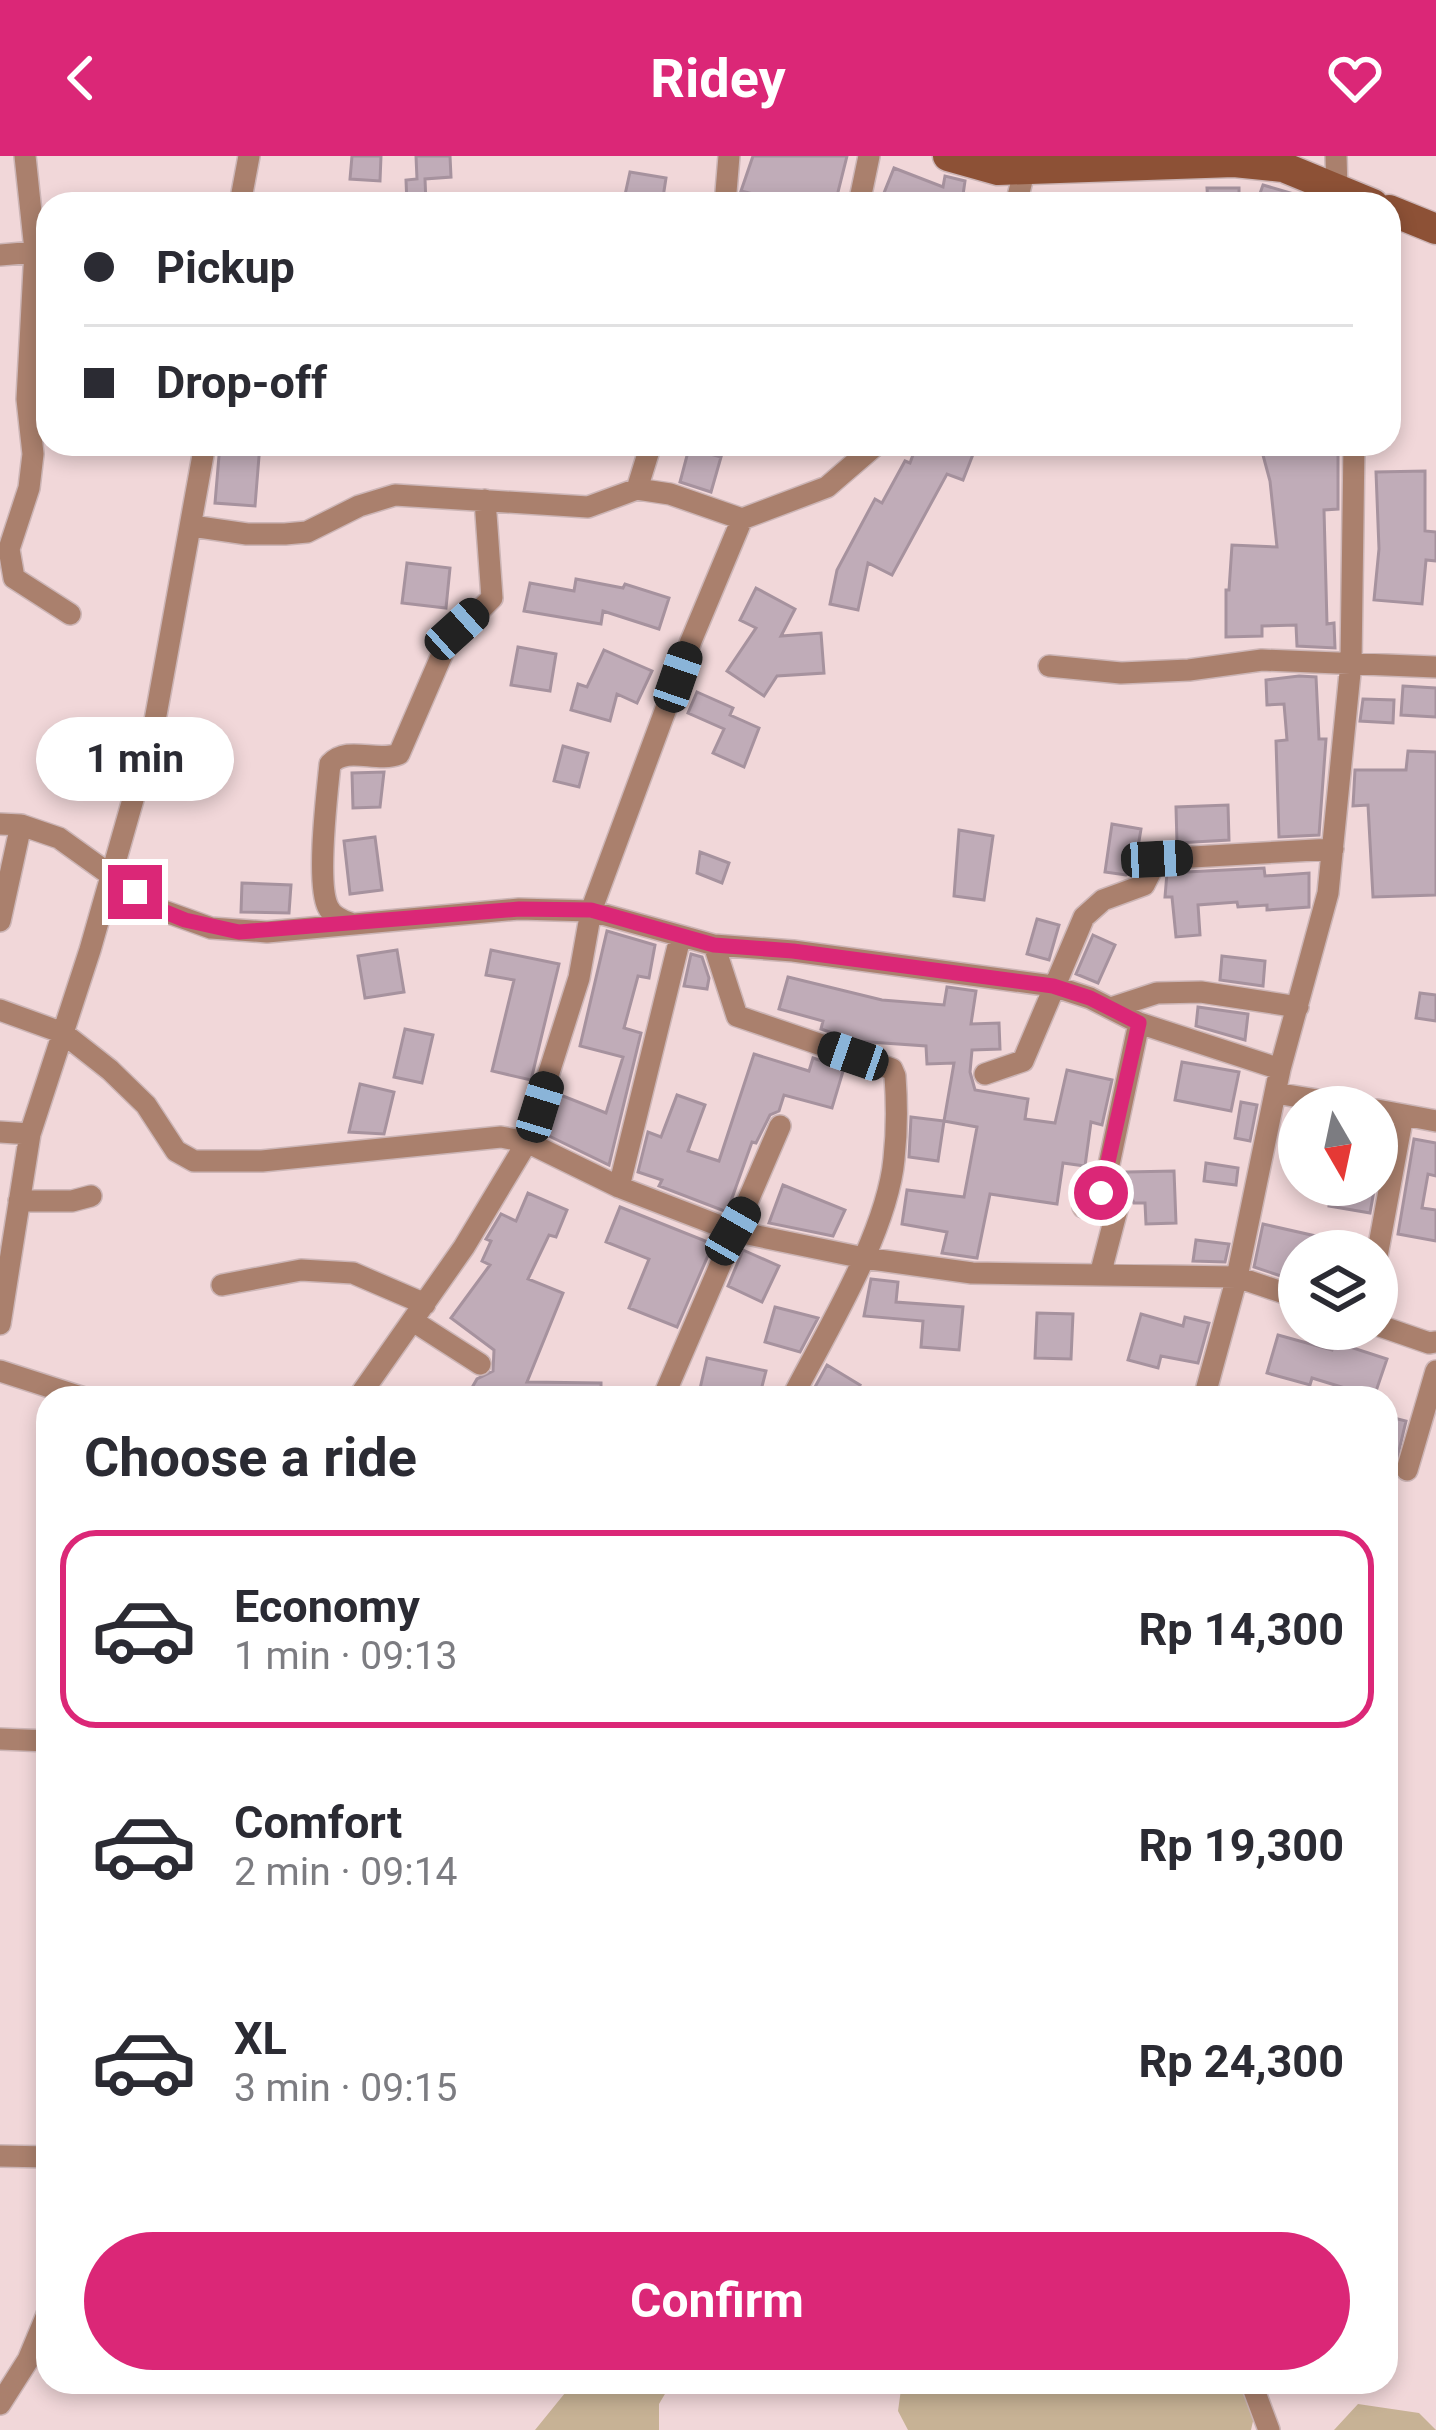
<!DOCTYPE html>
<meta charset="utf-8">
<style>
body{margin:0;font-family:Roboto,sans-serif;background:#f7f7f7;color:#2b2b33;height:100vh;display:flex;flex-direction:column;font-size:45px;white-space:nowrap}
*{box-sizing:border-box;margin:0}
p{font-size:39px;color:#7c7c81}
.icon{flex:none;width:66px;height:66px;fill:none;stroke:currentColor;stroke-width:2;stroke-linecap:round;stroke-linejoin:round}
.map{position:relative;flex:1;overflow:hidden}
.side{position:absolute;left:36px;top:1230px;width:1362px;height:1008px;display:flex;flex-direction:column;background:#fff;border-radius:36px;box-shadow:0 6px 18px #0003}
.side>*{flex:none}
.hud{position:absolute;left:36px;top:36px;width:1365px;height:264px;border-radius:36px;box-shadow:0 6px 18px #0003;display:grid;align-content:center;height:264px;padding:0 48px;background:#fff}
.needle{width:78px;rotate:171deg}
.fabs{position:absolute;left:1278px;top:930px;display:grid;gap:24px}
.fabs a{display:grid;place-items:center;width:120px;height:120px;border-radius:50%;background:#fff;box-shadow:0 6px 18px #0003;font-size:60px}
.end{position:absolute;width:54px;height:54px;margin:-27px;border:15px solid #db2777;background:#fff;box-shadow:0 0 0 6px #fff}
.from{border-radius:50%}
.bubble{position:absolute;height:84px;border-radius:42px;background:#fff;box-shadow:0 6px 18px #0003;font-size:39px;font-weight:700;line-height:84px;text-align:center}
.car{position:absolute;width:36px;height:72px;margin:-36px -18px;border-radius:15px;box-shadow:0 0 9px 3px #0007;background:linear-gradient(#222 24%,#8ab4d8 0 40%,#222 0 76%,#8ab4d8 0 86%,#222 0)}
.hud b{display:flex;align-items:center;gap:42px;height:114px;font-size:45px}
.hud b+b{border-top:3px solid #e1e1e2}
.hud i{width:30px;height:30px;background:#2b2b33}
ul{padding:0;list-style:none}
li{display:flex;align-items:center;gap:36px;height:198px;margin:0 24px 18px;padding:0 24px;border:6px solid transparent;border-radius:36px}
li div{flex:1}
li b{display:block;font-size:45px}
li em{font-style:normal;font-weight:700}
li.active{border-color:#db2777}
li>.icon{width:108px;height:108px;stroke-width:1.5}
h2{padding:0 48px;font-size:54px;line-height:144px}
.cta{display:flex;gap:24px;margin-top:auto;padding:24px 48px}
.cta a{flex:1;height:138px;border-radius:72px;background:#db2777;color:#fff;font-size:48px;font-weight:700;line-height:138px;text-align:center}
header{display:flex;justify-content:space-between;align-items:center;height:156px;padding:0 48px;background:#db2777;color:#fff;font-size:54px;font-weight:700}
.map>svg:first-child{display:block}
.green{fill:#c7b295}
.building{fill:#c0acb8;stroke:#a6929e;stroke-width:3}
.lines{fill:none;stroke-linecap:round;stroke-linejoin:round}
.street-casing{stroke:#ccb5b6;stroke-width:24}
.secondary-casing{stroke:#ccb5b6;stroke-width:33}
.street{stroke:#aa806d;stroke-width:21}
.secondary{stroke:#8d5136;stroke-width:30}
.route{stroke:#db2777;stroke-width:15}
</style>
<header><svg class="icon" aria-label="back" viewBox="0 0 24 24"><path d="M15 5l-7 7 7 7"/></svg>Ridey<svg class="icon" aria-label="heart" viewBox="0 0 24 24"><path d="M12 20l-8-8c-3-5 5-10 8-4 3-6 11-1 8 4z"/></svg></header>
<div class="map">
<svg width="1436" height="2274" viewBox="0 0 1436 2274">
<rect width="100%" height="100%" fill="#f1d7d9"/>
<path class="green" d="M563 2226H672L659 2248V2274H535L565 2237Z
M902 2226H1262L1251 2274H908L898 2255Z
M1358 2248 1419 2257 1436 2274H1334Z"/>
<path class="building" d="M352 0H381L380 25 350 23Z
M416 0H450L451 21 425 23 426 48H407L406 24 417 23Z
M753 0H847L835 48H756L758 39 741 35Z
M894 12 943 31 945 20 965 25 963 39 984 48H898L882 42Z
M630 16 666 22 662 48H623Z
M1263 29 1304 41 1301 48H1273L1258 43Z
M1207 32H1239V48H1208Z
M220 288H260L255 350 215 347Z
M917 288H977L963 324 947 318 892 419 868 407 858 454 830 448 837 414 875 343 882 347 905 305 910 307Z
M1260 288H1338V353L1324 354 1327 468 1334 467 1335 492 1297 490 1296 469 1262 470V480L1226 481V434H1229L1232 389 1277 391 1270 325Z
M689 292 721 301 711 336 680 326Z
M1425 315V375L1436 376V405L1426 404 1422 448 1374 444 1379 393 1376 316Z
M407 407 450 412 446 452 402 447Z
M576 423 623 432 625 428 669 442 659 473 603 455 601 468 524 455 530 427 574 435Z
M756 432 795 453 781 480 821 477 824 517 777 520 764 540 727 515 756 472 740 464Z
M518 491 556 498 550 535 511 529Z
M604 494 652 515 637 547 617 538 610 565 571 554 578 528 587 531Z
M1299 520 1316 521 1319 583H1326L1319 679 1279 681 1276 585 1287 584 1284 548 1267 549 1266 524Z
M1403 530 1436 532V561L1401 559Z
M697 536 733 552 730 559 759 572 744 611 713 597 724 573 688 557Z
M1363 543 1394 544 1393 567 1360 565Z
M563 590 588 597 579 631 554 625Z
M1408 595 1436 596V739L1373 741 1368 649 1353 650 1355 614H1406Z
M384 616 380 651 353 652 352 617Z
M1228 649 1229 684 1177 687 1176 651Z
M1112 668 1141 673 1134 715 1126 719 1105 716Z
M959 674 993 680 984 744 954 740Z
M375 681 382 734 350 738 344 685Z
M700 696 729 707 722 727 697 717Z
M1264 712 1265 720 1309 717V751L1267 754V749L1238 751 1237 746 1198 749 1200 779 1176 781 1172 741H1165L1167 717Z
M242 727 291 729 289 757 241 756Z
M1037 763 1059 769 1049 804 1027 798Z
M607 775 655 789 649 822 638 820 624 872 641 877 609 1009 545 978 558 938 606 957 623 901 580 890Z
M1093 779 1115 789 1098 827 1076 818Z
M397 794 404 836 365 842 358 800Z
M491 794 559 808 531 924 492 915 514 824 486 819Z
M691 798 702 801 709 822 707 833 684 830Z
M1222 800 1265 805 1263 830 1220 824Z
M788 821 882 844 944 849 947 831 976 835 971 868 999 867 1000 893 972 894 970 916 975 934 1028 943 1025 963 1055 967 1067 914 1112 924 1102 969 1091 966 1085 1010 1063 1007 1057 1048 990 1038 977 1102 942 1097 947 1076 902 1068 907 1034 964 1041 977 971 944 965 954 907 927 908 926 890 855 885 821 873 823 865 779 853Z
M1420 837 1436 839V865L1416 862Z
M1198 851 1248 858 1245 884 1196 870Z
M405 873 433 879 422 927 394 921Z
M754 898 809 915 813 902 844 912 832 952 784 939 779 955 770 959 756 987 752 986 727 1056 659 1030 662 1024 638 1016 648 976 661 981 677 939 705 949 688 995 719 1005Z
M1182 906 1239 916 1231 955 1175 944Z
M360 928 394 936 384 978 349 976Z
M1241 946 1257 949 1250 985 1235 982Z
M911 961 944 965 938 1005 909 1001Z
M1414 983 1436 987V1020L1428 1018 1422 1052 1436 1054V1085L1398 1078Z
M1206 1007 1238 1012 1236 1029 1204 1025Z
M1174 1015 1176 1067 1146 1068 1145 1047H1134L1128 1034 1127 1016Z
M783 1029 845 1054 833 1080 769 1067Z
M1332 1029H1375L1370 1057 1329 1050Z
M528 1037 567 1054 556 1081 549 1079 528 1123 563 1137 527 1226 601 1227V1242H466L477 1223 493 1215 494 1194 451 1162 490 1109 482 1105 491 1085 486 1083 501 1058 516 1065Z
M620 1051 713 1088 677 1171 629 1152 649 1103 606 1086Z
M1263 1068 1351 1088 1350 1095H1299V1124L1281 1120 1254 1111Z
M1196 1084 1229 1088 1225 1106 1193 1105Z
M743 1094 779 1110 762 1146 728 1130Z
M871 1123 898 1126 896 1146 963 1151 959 1194 921 1191 923 1165 864 1160Z
M775 1151 818 1162 800 1196 765 1186Z
M1037 1157 1073 1158 1071 1203 1035 1202Z
M1141 1158 1183 1170 1185 1161 1209 1167 1198 1207 1161 1200 1158 1212 1128 1204Z
M1278 1179 1332 1194 1335 1186 1387 1203 1374 1241 1312 1222 1310 1229 1267 1217Z
M707 1202 766 1215 759 1242H721L699 1237Z
M827 1209 860 1229 852 1242H809Z
M1386 1260 1406 1265 1392 1324 1386 1323Z"/>
<g class="lines">
<g class="street-casing">
<path id="street" d="M25 0 35 94 27 243 33 298 29 332 9 393 14 422 70 458
M1336 0 1337 34
M240 48 249 0
M725 48 729 0
M859 48 869 0
M1016 48 1028 1
M0 99 47 95
M1030 288H1043
M637 333 670 338 742 363
M192 370 247 378H285L307 376 359 350 395 339 588 351 637 333 651 288
M1049 510 1121 517 1189 514 1262 504 1436 511
M0 668 21 669 0 765
M21 669 59 682 158 753 211 772 267 776 519 753 591 755 714 789 793 795 1053 830 1090 842 1139 867 1280 913
M350 767C341 764 332 760 328 751 316 727 327 638 330 608 348 589 376 607 399 598L447 487 492 442 485 344
M714 789 737 860 892 913 895 920C897 947 897 976 894 1003 887 1077 826 1176 792 1242
M1111 852 1157 837 1201 836 1298 851
M0 854 63 877 110 914 146 949 176 995 194 1005H262L501 981 527 986 619 1031 733 1075 864 1102 972 1117 1237 1121 1299 1142
M985 918 1023 905 1084 761 1103 744 1144 729 1157 703 1333 693
M1275 937 1360 951
M1377 954 1436 965
M0 976 30 978
M619 1031 680 782
M19 1045H72L91 1040
M1083 1051 1104 1032 1139 867
M1377 1100 1403 959
M1100 1119 1119 1046
M222 1129 301 1114 353 1117 425 1148
M413 1165 480 1208
M0 1168 30 978 90 794 154 570 205 288
M1377 1169 1429 1187 1436 1186
M0 1215 84 1242
M358 1242 464 1091 527 986 579 822 591 755 691 485 742 363 827 331 877 288
M663 1242 780 970
M1204 1242 1237 1121 1280 913 1328 737 1351 507 1354 288
M1407 1314 1436 1215
M0 1583 48 1585
M0 2000 48 2001
M1251 2226 1269 2274
M0 2248 28 2204 48 2156"/>
</g>
<g class="secondary-casing">
<path id="secondary" d="M948 0 998 14 1234 6 1283 11 1373 48
M1389 54 1436 73"/>
</g>
<use href="#street" class="street"/>
<use href="#secondary" class="secondary"/>
</g>
<g class="lines">
<path class="route" d="M135 736 158 753 185 764 239 776 519 753 591 754 714 789 793 795 1053 830 1090 842 1139 867 1101 1037"/>
</g>
</svg>
<div class="fabs">
<a><svg class="needle" viewBox="-14 -14 28 28"><path d="M0-13l5 13h-10z" fill="#e53935"/><path d="M0 13l5-13h-10z" fill="#7c7c81"/></svg></a>
<a><svg class="icon" aria-label="layers" viewBox="0 0 24 24"><path d="M12 4l9 5-9 5-9-5zM3 14l9 5 9-5"/></svg></a>
</div>
<i class="end from" style="left:1101px;top:1037px"></i>
<i class="end" style="left:135px;top:736px"></i>
<div class="bubble" style="left:36px;top:561px;width:198px">1 min</div>
<i class="car" style="left:457px;top:473px;rotate:48deg"></i>
<i class="car" style="left:678px;top:521px;rotate:19deg"></i>
<i class="car" style="left:1157px;top:703px;rotate:87deg"></i>
<i class="car" style="left:853px;top:900px;rotate:289deg"></i>
<i class="car" style="left:540px;top:951px;rotate:17deg"></i>
<i class="car" style="left:733px;top:1075px;rotate:30deg"></i>
<div class="hud">
<b><i class="from"></i>Pickup</b>
<b><i></i>Drop-off</b>
</div>
<section class="side">
<h2>Choose a ride</h2>
<ul>
<li class="active"><svg class="icon" aria-label="car" viewBox="0 0 24 24"><path d="M5 17H2v-5l4-1 3-4h7l3 4 3 1v5h-3M9 17h6M6 11h13"/><circle cx="7" cy="17" r="2"/><circle cx="17" cy="17" r="2"/></svg><div><b>Economy</b><p>1 min · 09:13</p></div><em>Rp 14,300</em></li>
<li><svg class="icon" aria-label="car" viewBox="0 0 24 24"><path d="M5 17H2v-5l4-1 3-4h7l3 4 3 1v5h-3M9 17h6M6 11h13"/><circle cx="7" cy="17" r="2"/><circle cx="17" cy="17" r="2"/></svg><div><b>Comfort</b><p>2 min · 09:14</p></div><em>Rp 19,300</em></li>
<li><svg class="icon" aria-label="car" viewBox="0 0 24 24"><path d="M5 17H2v-5l4-1 3-4h7l3 4 3 1v5h-3M9 17h6M6 11h13"/><circle cx="7" cy="17" r="2"/><circle cx="17" cy="17" r="2"/></svg><div><b>XL</b><p>3 min · 09:15</p></div><em>Rp 24,300</em></li>
</ul>
<div class="cta"><a>Confirm</a></div>
</section>
</div>
